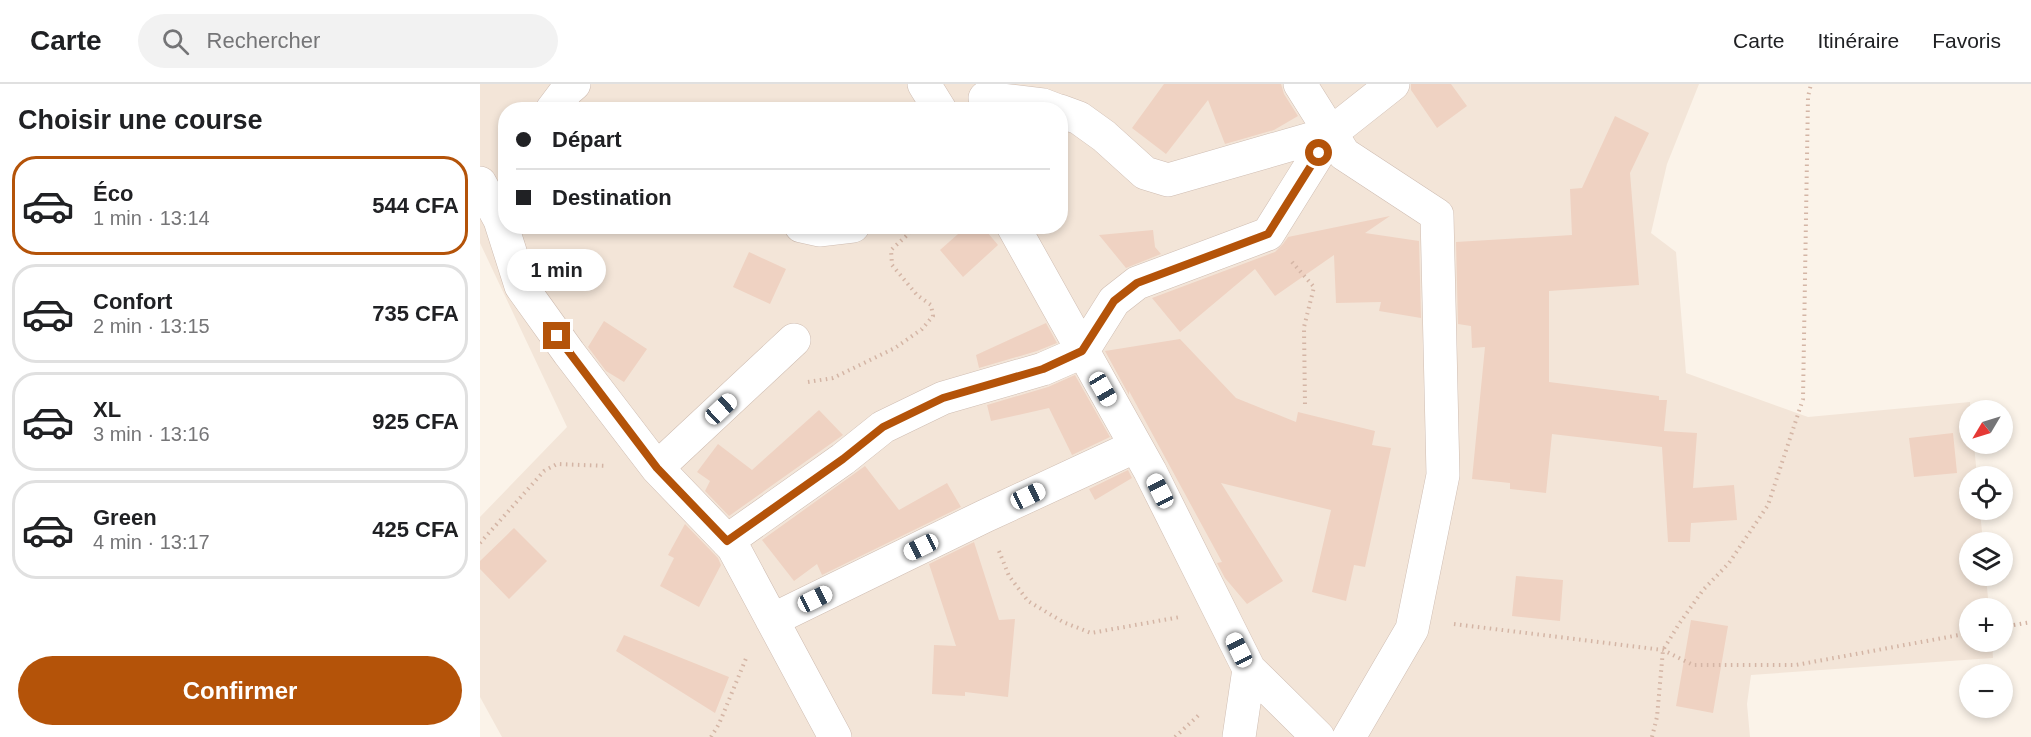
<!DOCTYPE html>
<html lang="fr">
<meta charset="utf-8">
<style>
body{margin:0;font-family:Arial,sans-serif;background:#f2f2f2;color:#202124;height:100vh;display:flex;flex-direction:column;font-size:22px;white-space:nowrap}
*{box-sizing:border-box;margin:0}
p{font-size:20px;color:#757577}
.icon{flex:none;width:33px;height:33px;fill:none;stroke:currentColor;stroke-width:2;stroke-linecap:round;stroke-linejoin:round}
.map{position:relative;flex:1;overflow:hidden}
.side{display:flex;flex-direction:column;background:#fff;width:480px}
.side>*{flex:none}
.guide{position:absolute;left:18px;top:18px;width:570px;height:132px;border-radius:24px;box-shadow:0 3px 9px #0003;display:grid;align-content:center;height:132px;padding:0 18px;background:#fff}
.needle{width:39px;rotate:232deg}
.fabs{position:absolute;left:1479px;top:316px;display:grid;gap:12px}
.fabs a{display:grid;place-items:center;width:54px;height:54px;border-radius:50%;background:#fff;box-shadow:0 3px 9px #0003;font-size:30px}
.end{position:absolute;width:27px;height:27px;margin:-14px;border:8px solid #b45309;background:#fff;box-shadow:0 0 0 3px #fff}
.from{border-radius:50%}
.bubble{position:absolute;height:42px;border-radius:21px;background:#fff;box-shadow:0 3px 9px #0003;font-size:20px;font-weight:800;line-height:42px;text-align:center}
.car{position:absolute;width:18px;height:36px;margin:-18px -9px;border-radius:8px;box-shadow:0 0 4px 2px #0007;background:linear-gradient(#fff 24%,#345 0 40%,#fff 0 76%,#345 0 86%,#fff 0)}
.guide b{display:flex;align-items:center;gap:21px;height:57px;font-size:22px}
.guide b+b{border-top:2px solid #e0e0e0}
.guide i{width:15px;height:15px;background:#202124}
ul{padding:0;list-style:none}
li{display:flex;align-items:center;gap:18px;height:99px;margin:0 12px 9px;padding:0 6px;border:3px solid #e0e0e0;border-radius:24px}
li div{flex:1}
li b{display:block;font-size:22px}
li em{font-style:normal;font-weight:800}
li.active{border-color:#b45309}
li>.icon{width:54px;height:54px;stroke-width:1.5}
h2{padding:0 18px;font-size:27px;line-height:72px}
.button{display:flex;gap:12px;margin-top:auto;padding:12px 18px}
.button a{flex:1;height:69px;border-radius:36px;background:#b45309;color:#fff;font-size:24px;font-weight:800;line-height:69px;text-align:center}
header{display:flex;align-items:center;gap:36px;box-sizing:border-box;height:84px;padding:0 30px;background:#fff;border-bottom:2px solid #e0e0e0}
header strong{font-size:28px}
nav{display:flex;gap:33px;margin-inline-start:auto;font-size:21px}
.search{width:420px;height:54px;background:#f2f2f2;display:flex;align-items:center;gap:15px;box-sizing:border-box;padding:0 21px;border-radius:33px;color:#757577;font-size:22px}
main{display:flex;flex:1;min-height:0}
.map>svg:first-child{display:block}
.residential{fill:#f3e5d8;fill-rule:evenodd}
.building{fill:#efd2c2}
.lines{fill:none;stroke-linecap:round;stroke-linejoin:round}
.minor-casing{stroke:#cfbdb2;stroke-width:34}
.path{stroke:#d4b5a5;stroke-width:4;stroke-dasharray:1.5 4.5;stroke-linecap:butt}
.minor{stroke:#fff;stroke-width:33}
.route{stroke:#b45309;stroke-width:8}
</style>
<header>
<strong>Carte</strong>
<div class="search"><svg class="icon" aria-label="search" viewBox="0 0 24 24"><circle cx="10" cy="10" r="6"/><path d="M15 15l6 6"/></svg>Rechercher</div>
<nav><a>Carte</a><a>Itinéraire</a><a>Favoris</a></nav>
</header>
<main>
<section class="side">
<h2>Choisir une course</h2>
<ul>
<li class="active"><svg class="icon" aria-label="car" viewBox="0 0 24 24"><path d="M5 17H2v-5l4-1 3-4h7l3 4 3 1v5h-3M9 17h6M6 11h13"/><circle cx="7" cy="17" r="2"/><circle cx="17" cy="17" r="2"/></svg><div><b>Éco</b><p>1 min · 13:14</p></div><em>544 CFA</em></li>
<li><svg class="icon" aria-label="car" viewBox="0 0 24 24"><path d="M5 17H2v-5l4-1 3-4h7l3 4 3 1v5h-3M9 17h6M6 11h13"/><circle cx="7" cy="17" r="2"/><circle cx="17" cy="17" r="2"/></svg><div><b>Confort</b><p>2 min · 13:15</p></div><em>735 CFA</em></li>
<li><svg class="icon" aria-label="car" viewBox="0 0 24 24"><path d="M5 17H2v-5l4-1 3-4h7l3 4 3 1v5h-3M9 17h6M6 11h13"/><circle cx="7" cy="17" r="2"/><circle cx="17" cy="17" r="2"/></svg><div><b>XL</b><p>3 min · 13:16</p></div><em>925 CFA</em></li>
<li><svg class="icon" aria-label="car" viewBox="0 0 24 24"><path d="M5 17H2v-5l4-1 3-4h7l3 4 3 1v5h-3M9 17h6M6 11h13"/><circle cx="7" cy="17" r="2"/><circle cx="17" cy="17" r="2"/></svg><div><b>Green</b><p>4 min · 13:17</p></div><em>425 CFA</em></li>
</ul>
<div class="button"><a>Confirmer</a></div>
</section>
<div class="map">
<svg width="1551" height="653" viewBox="0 0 1551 653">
<rect width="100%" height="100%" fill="#fbf3e9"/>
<path class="residential" d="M0 0H1219L1187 80 1171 149 1196 168 1206 289 1328 333 1490 318V360H1494L1497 393H1490V426H1500L1503 459H1490V492H1506L1509 525H1490V558H1512L1513 574 1271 591 1267 620 1270 653H22L0 613V433L87 343 0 159ZM26 26H580V142H26Z"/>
<path class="building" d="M684 0H801L804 10 818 32 794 46 745 60 728 16 686 70 652 44Z
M931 0H971L987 22 957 44 931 6Z
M1135 32 1169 49 1150 89 1159 201 1069 207V298L1179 312V316H1187L1184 347 1217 349 1213 404 1254 401 1257 436 1211 439 1210 458H1188L1182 363 1072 350 1066 409 1030 405V399L992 395 1005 263 992 264 991 242 978 240 976 158 1092 151 1090 105 1102 104Z
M910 132 885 149 939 157 941 234 899 227 901 218 856 219 854 171 795 212 775 185 700 248 672 214 795 168 803 160 808 153Z
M487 142H502L518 161 483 193 460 166Z
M673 146 675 163 681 170 646 184 619 151Z
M269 168 306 185 290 220 253 203Z
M124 237 167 265 144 298 126 287 108 263Z
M566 239 577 259 557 267 499 284 496 271Z
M700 255 756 314 816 338 818 328 895 347 892 361 911 364 885 483 874 481 866 517 832 508 851 426 741 399 803 497 767 520 745 494 737 479 742 478 649 307V311L625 267Z
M595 291 630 353 592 371 569 324 511 337 507 321 568 303Z
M339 326 363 351 249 432 225 407 230 397 217 388 238 360 272 386Z
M1473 349 1477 389 1434 393 1429 354Z
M385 382 419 426 467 399 481 423 342 491 337 480 314 497 282 456Z
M648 386 652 394 615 416 609 405Z
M205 440 238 474 241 481 219 523 180 502 194 474 188 471Z
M34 444 67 477 29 515 0 485V477Z
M494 458 519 536 535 535 528 613 485 608V612L452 610 454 561 476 562 449 480Z
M1036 492 1083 496 1080 537 1032 532Z
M1211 536 1248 542 1233 629 1196 622Z
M144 551 249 593 235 629 136 567Z"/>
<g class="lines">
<g class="minor-casing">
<path id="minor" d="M444 0 460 26
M820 0 864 70 957 131 963 391 932 545 869 653
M505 14 563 21 576 26
M72 26 87 6 94 0
M580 27 599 34 624 52 665 89 688 96 851 49
M0 99 20 136 41 202 89 269 177 384 253 463 355 653
M321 142 339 146 373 142
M533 142 670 387 769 585 838 653
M177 384 314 256
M247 457 363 375 403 343 463 314 563 285 602 268 634 217 657 199 788 150 851 49 913 0
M292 536 505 432 656 362
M759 653 769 585"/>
</g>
<path class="path" d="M812 178 834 203 824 243 825 322
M328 298 353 294 415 264 442 245 453 232 451 221 437 211 412 181 411 166 437 142
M0 459 64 387 77 380 127 382
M519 467 529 492 548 517 583 538 611 549 700 533
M974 540 1183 566 1213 581H1316L1490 549
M1522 543 1551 538
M231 653 239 640 267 572
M695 653 721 629
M1172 653 1177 633 1183 566 1199 540 1223 506 1249 479 1288 421 1323 315 1328 13 1331 0"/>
<use href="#minor" class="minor"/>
</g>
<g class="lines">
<path class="route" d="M77 252 177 384 247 457 363 375 403 343 463 314 563 285 602 267 634 217 657 199 788 150 839 69"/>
</g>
</svg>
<div class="fabs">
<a><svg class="needle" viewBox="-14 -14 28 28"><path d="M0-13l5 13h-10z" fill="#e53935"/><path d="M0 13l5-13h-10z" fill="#757577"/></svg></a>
<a><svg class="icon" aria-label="locate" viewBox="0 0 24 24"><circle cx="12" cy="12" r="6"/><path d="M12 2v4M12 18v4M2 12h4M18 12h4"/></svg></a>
<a><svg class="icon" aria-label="layers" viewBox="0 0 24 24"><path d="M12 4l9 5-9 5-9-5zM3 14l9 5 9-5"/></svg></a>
<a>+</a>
<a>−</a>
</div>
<i class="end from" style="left:839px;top:69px"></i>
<i class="end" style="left:77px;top:252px"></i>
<div class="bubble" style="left:27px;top:165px;width:99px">1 min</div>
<i class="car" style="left:623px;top:305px;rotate:150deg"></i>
<i class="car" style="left:241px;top:325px;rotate:47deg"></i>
<i class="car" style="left:680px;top:407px;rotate:333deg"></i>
<i class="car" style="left:548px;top:412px;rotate:65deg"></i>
<i class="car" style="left:441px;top:463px;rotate:244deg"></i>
<i class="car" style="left:335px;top:515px;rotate:64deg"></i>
<i class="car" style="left:759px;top:566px;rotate:334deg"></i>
<div class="guide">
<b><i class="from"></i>Départ</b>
<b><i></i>Destination</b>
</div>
</div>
</main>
